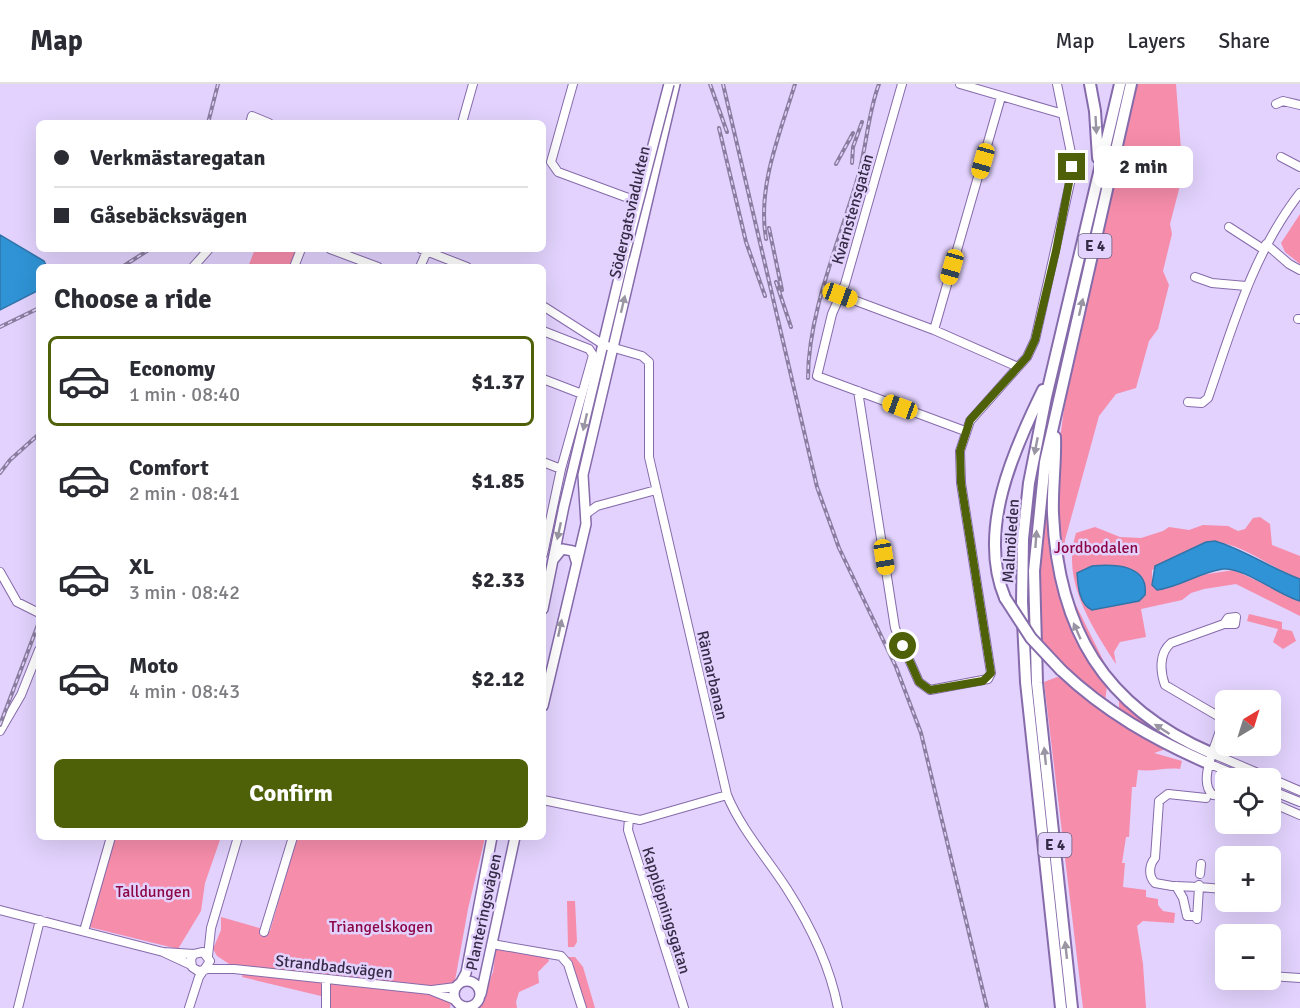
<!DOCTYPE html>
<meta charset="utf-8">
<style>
body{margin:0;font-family:Signika,sans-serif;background:#f2f2f3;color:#2b2b33;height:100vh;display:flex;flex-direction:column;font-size:22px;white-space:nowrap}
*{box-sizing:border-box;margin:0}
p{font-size:20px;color:#7c7c81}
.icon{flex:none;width:33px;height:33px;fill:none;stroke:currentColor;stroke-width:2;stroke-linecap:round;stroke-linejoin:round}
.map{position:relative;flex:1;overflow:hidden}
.side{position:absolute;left:36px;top:180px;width:510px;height:576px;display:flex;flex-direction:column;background:#fff;border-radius:9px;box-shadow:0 6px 24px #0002}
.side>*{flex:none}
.top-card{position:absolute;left:36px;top:36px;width:510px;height:132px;border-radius:9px;box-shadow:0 6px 24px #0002;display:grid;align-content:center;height:132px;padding:0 18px;background:#fff}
.needle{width:39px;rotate:38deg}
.buttons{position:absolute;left:1215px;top:606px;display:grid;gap:12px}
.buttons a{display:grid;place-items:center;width:66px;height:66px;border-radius:9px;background:#fff;box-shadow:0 6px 24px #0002;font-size:30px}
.end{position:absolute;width:27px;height:27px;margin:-14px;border:8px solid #4e6109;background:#fff;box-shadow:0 0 0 3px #fff}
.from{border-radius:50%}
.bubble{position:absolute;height:42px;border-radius:9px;background:#fff;box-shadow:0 6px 24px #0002;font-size:20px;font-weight:700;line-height:42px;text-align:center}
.car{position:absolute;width:18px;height:36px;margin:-18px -9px;border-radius:8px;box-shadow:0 0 4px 2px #0007;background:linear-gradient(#f5c518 24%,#345 0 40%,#f5c518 0 76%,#345 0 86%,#f5c518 0)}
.top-card b{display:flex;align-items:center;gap:21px;height:57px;font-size:22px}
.top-card b+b{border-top:2px solid #e1e1e2}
.top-card i{width:15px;height:15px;background:#2b2b33}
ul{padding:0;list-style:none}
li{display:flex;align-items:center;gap:18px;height:90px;margin:0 12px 9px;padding:0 6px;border:3px solid transparent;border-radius:9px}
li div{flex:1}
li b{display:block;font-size:22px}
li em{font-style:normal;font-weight:700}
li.on{border-color:#4e6109}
li>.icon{width:54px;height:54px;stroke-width:1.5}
h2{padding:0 18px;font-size:27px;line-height:72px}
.primary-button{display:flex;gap:12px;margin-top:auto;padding:12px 18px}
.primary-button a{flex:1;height:69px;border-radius:9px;background:#4e6109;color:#fff;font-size:24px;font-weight:700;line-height:69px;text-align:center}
header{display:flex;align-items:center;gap:36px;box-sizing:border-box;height:84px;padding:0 30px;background:#fff;border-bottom:2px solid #e1e1e2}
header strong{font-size:28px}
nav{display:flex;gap:33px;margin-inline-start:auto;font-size:21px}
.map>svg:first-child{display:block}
.green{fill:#f68dab}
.water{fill:#2f93d5;stroke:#3174aa;stroke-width:1.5}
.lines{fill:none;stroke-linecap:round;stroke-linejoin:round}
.minor-casing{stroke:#866bab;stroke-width:10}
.major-casing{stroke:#866bab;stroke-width:12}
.highway-casing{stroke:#866bab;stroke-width:14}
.minor{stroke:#fff;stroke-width:8}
.major{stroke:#fff;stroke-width:9}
.highway{stroke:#fff;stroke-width:10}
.rail-casing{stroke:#8b7da0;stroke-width:4}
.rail{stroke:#e2d2fd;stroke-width:1.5;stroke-dasharray:4.5;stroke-linecap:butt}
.major-bridge-casing{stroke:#866bab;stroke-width:12;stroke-linecap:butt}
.highway-bridge-casing{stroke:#866bab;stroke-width:14;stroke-linecap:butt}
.major-bridge{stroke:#fff;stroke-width:9}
.highway-bridge{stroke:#fff;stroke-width:10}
.oneway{fill:#9a95a2}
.route{stroke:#4e6109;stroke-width:8}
.labels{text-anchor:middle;stroke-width:5;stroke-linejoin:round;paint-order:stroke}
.shield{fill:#e2d2fd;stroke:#6a5d7d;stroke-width:1.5}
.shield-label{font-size:15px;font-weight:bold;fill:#362b46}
.street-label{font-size:16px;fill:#362b46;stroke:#e2d2fd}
.park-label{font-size:16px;fill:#8b0644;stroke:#e2d2fd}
</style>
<header>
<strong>Map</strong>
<nav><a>Map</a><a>Layers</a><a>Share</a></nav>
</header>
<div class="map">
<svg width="1300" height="924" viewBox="0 0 1300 924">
<rect width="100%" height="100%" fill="#e2d2fd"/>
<path class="green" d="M1137 0H1176L1181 65 1189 67 1170 140 1172 150 1163 187 1169 201 1158 245 1149 257 1136 304 1116 310 1099 332 1065 456 1064 487 1067 503 1104 578 1100 580C1048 509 1052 391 1067 307Z
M1300 130V180L1285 168 1281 159Z
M255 165H297L290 183H248Z
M1051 383 1055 490 1061 514 1077 557 1107 602 1105 618 1069 588 1041 559V461Z
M1260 433 1270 440 1272 461 1300 472V495C1271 485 1237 454 1206 458L1152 486V501L1182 499 1201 491 1234 486 1300 517V532L1236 500 1204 505 1191 509 1182 516 1141 525 1146 553 1120 558 1114 568 1116 580C1091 542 1061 495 1076 449L1095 443 1120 453 1141 454 1163 447 1169 443 1189 446 1203 441 1228 442 1238 447 1245 445 1253 434Z
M1249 530 1282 538V545L1292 547 1296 557 1283 565 1273 558 1278 545 1247 537Z
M1057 593 1064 595 1099 625 1166 665 1154 669 1182 677 1180 685C1165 683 1154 688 1138 686L1136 703H1132L1129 753H1126L1122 779H1125L1123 803 1146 806V813L1158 815V821L1163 827 1175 829 1174 839 1143 837 1137 842 1143 880 1146 924H1083L1044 598Z
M1119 614 1152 643 1202 671 1170 658 1119 627Z
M115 753H221L205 799 201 827 178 865 89 843Z
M297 753 485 754 468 825 450 924H322L321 912 242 893 243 889 217 872 213 865 221 846V833L270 847Z
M567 817H575L577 858 574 863H568Z
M496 864 548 872 549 877 538 888 539 899 519 908 516 918 517 924H479L493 888Z
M567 873H575L583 883 595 924H585Z"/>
<path class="water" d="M0 151 44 177 47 183H39V206L0 226Z
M1215 457C1245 466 1270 484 1300 495V517C1278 511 1244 483 1223 485 1200 488 1180 503 1157 506L1152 501 1155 482 1206 458Z
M1092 482C1113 480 1149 480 1145 511L1139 517 1092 526C1079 520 1078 502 1077 489Z"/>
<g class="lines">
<g class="minor-casing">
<path id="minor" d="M573 0 551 78 558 88 631 115 635 116 643 111
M902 0 845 200 832 230 817 292 965 347
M960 0 1063 30
M1276 20 1283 17 1300 21
M250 39 252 32 269 39
M462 39 473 0
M1281 73 1300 83
M1229 143 1263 165
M1266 160 1289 180 1300 186
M330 165 378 183
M421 165 467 183
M193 183 209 165
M294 183 301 165
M420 183 428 165
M1195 193 1212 199 1246 202
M840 211 934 246 1018 283
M543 222 604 261 642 272 649 278V373L727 711C741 745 767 774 787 805 810 841 830 882 838 924
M1298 235H1300
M934 246 1001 13
M543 247 589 265 593 271 561 385 543 470
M543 295 582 310
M858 307 895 544 919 598 930 606 988 595 991 589 961 399 960 367 970 337 1027 273 1035 256 1072 90V74L1057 0
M1188 318 1202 319 1208 314C1233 242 1252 171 1300 109
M543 378 561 385
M586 430 597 422 656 406
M0 488 17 518 39 529
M1224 540H1235L1236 533 1228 534 1224 540 1171 559C1159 569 1160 587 1165 601L1223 635C1221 653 1195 697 1213 711L1226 712
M0 647 21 611 39 566
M1211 669 1300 707
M1210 680 1244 694
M1270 706 1300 718
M543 716 640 736 727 711
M1270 718 1300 731
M629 735 628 746 684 924
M1200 790 1201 780
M1199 801V803L1223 805
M1172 802 1155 799C1148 792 1149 781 1155 774L1159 717 1168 710 1206 714
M1175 802 1199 803 1197 835
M1176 802 1183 814 1187 832H1197
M0 826 163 868 194 870
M84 847 111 753
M264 848 293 753
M492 860 561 872 568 880 582 924
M163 868 191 881
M208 872 211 844 238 753
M206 885H234L430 906 455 916
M1270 892 1300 894
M432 906 456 903
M18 924 40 836
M189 924 199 893 210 877 203 868 194 870 191 875 192 883 198 887 205 886
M326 924V895"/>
</g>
<g class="major-casing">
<path id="major" d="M554 475 562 465 573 467 576 477
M543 525 564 422 624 173
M543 622 586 440 583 391 675 0
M454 910a13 13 0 1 1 26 0a13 13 0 1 1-26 0Z
M461 898 466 889 492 753
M481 910 515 753"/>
</g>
<g class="highway-casing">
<path id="highway" d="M1090 0 1095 27 1098 74
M1055 353C1056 378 1052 404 1053 430 1058 545 1104 623 1211 669
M1005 514C977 447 1013 367 1043 306
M1061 586C1105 628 1155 656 1210 680
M1061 924 1026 598 1022 518 1023 455 1029 399 1046 313 1120 0
M1072 924 1037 599 1034 487 1045 378 1131 0"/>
</g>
<use href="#minor" class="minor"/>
<use href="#major" class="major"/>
<use href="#highway" class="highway"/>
<g class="rail-casing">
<path id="rail" d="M710 0 727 48
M723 0 817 403 839 464 896 583 921 649 987 924
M208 39 218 0
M719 44 746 158 765 212
M852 79 853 63 862 38
M836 80 853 49
M769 144 782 206
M766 155C757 102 780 50 795 0
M122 183 150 165
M776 198 791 243
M0 243 39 224
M808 294C808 227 841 154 859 89 867 59 868 29 879 0
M0 389 10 376 39 350
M0 641 39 538"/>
</g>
<use href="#rail" class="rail"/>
<g class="major-bridge-casing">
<path id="major-bridge" d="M624 173 669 0"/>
</g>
<g class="highway-bridge-casing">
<path id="highway-bridge" d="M1005 514 1031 554 1061 586"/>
</g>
<use href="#major-bridge" class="major-bridge"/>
<use href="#highway-bridge" class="highway-bridge"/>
</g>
<defs><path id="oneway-solid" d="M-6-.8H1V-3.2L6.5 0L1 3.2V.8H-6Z" transform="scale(1.5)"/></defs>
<g class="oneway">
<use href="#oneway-solid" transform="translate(1096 41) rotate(87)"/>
<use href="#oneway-solid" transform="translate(623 220) rotate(-77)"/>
<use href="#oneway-solid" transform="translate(1081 223) rotate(-77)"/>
<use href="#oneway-solid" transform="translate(585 338) rotate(103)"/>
<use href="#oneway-solid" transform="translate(1036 362) rotate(101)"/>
<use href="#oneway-solid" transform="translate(559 447) rotate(102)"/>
<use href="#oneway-solid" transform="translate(1036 455) rotate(-86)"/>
<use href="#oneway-solid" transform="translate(560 544) rotate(-78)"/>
<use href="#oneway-solid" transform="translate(1077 547) rotate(-114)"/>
<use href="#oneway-solid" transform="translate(1162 645) rotate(-147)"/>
<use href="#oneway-solid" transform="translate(1045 672) rotate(-96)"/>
<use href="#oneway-solid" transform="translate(1066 866) rotate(-96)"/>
</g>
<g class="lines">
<path class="route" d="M903 562 919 598 930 606 983 597 991 589 961 399 960 367 970 336 1027 273 1035 256 1056 167 1072 83"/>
</g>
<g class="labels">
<g class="shield">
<rect x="1078.5" y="150" width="33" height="24" rx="4.5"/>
<rect x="1038.5" y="749" width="33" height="24" rx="4.5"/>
</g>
<g class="shield-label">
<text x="1095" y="167">E 4</text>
<text x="1055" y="766">E 4</text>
</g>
<g class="street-label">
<text transform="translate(852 125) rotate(-74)" y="6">Kvarnstensgatan</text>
<text transform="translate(629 128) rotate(-77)" y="6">Södergatsviadukten</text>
<text transform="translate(1010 457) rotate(-86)" y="6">Malmöleden</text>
<text transform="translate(713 591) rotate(77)" y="6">Rännarbanan</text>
<text transform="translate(667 826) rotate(73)" y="6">Kapplöpningsgatan</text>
<text transform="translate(483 828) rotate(-78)" y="6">Planteringsvägen</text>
<text transform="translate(334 882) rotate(6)" y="6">Strandbadsvägen</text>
</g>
<g class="park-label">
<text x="1096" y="469">Jordbodalen</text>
<text x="153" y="813">Talldungen</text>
<text x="381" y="848">Triangelskogen</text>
</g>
</g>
</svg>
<div class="buttons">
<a><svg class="needle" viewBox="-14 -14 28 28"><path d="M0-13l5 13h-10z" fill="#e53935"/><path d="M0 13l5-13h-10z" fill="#7c7c81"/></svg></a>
<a><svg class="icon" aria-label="locate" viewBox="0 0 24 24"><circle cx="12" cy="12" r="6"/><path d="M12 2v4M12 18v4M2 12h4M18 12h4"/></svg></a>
<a>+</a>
<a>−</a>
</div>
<i class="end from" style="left:903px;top:562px"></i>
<i class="end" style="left:1072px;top:83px"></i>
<div class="bubble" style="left:1094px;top:62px;width:99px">2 min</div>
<i class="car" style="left:983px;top:77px;rotate:196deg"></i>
<i class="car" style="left:952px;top:183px;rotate:196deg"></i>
<i class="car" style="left:840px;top:211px;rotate:110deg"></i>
<i class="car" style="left:900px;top:323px;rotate:290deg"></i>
<i class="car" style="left:884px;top:473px;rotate:171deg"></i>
<div class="top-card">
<b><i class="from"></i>Verkmästaregatan</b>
<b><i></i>Gåsebäcksvägen</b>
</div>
<section class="side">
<h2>Choose a ride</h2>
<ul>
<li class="on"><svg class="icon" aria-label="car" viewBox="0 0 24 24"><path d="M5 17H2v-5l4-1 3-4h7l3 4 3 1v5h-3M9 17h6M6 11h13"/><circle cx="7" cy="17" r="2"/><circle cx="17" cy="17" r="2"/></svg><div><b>Economy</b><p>1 min · 08:40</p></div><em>$1.37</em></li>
<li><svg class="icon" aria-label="car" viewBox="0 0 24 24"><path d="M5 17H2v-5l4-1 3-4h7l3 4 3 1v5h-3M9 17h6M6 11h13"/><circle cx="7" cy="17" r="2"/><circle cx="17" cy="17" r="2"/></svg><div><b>Comfort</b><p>2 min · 08:41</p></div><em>$1.85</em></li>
<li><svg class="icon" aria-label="car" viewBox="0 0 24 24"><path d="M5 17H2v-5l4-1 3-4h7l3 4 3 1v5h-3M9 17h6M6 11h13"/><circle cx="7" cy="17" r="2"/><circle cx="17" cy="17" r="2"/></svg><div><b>XL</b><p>3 min · 08:42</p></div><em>$2.33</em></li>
<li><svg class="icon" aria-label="car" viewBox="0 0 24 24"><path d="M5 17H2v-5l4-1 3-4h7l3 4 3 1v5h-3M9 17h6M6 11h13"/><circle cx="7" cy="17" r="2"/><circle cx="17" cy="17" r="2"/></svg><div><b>Moto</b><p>4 min · 08:43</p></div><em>$2.12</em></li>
</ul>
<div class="primary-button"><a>Confirm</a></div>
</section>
</div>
